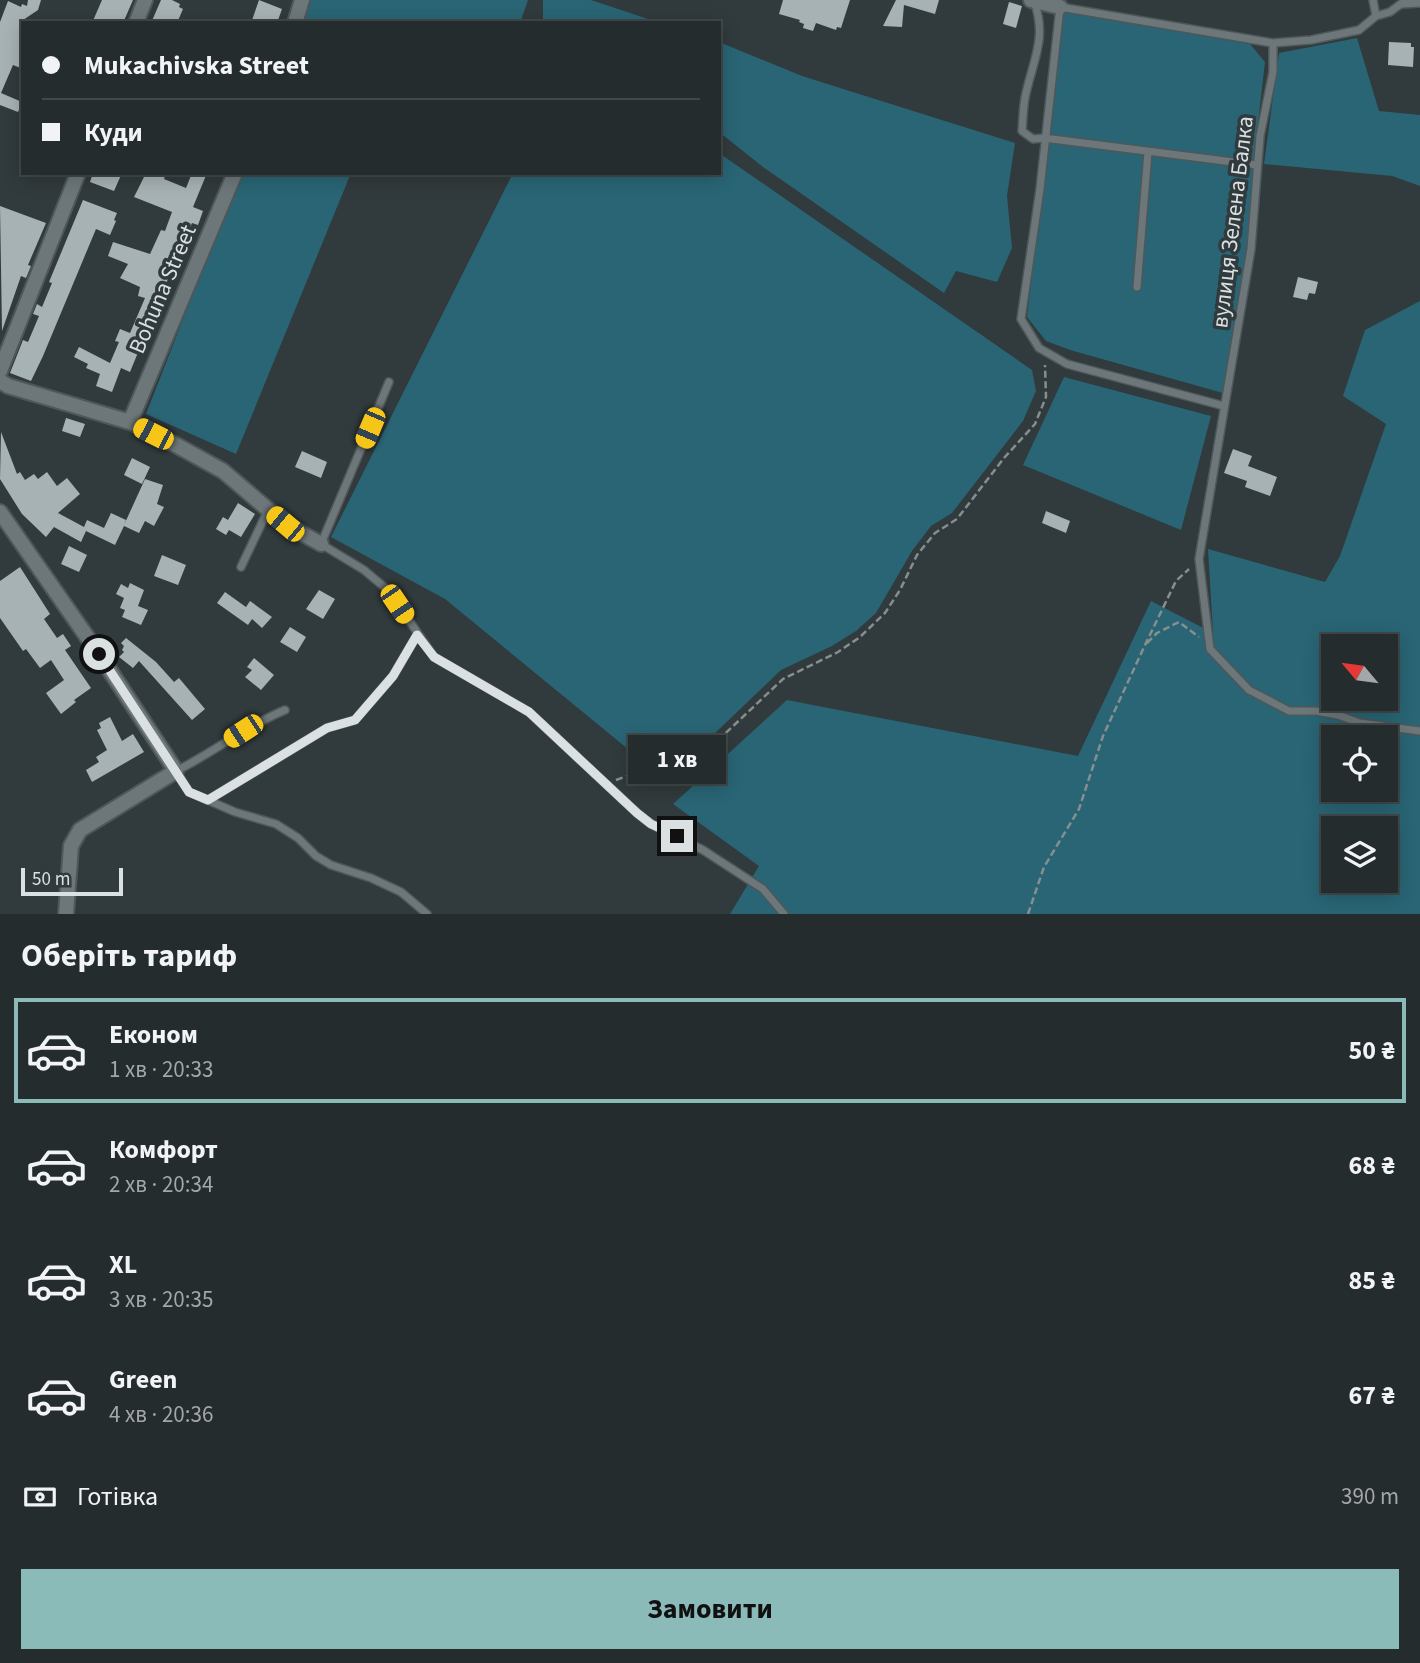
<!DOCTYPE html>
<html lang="uk">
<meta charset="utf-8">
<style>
body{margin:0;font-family:"Source Sans 3",sans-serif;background:#313839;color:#f1f3f6;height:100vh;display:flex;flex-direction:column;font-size:26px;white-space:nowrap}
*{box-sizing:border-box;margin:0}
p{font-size:23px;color:#a3a7aa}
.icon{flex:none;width:38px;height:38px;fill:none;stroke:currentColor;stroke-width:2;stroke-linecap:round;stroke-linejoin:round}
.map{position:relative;height:914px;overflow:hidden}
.side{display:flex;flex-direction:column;background:#252c2d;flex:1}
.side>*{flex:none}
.guide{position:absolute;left:21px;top:21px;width:700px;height:154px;border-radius:0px;box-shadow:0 4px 18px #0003,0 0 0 2px #424849;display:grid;align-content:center;height:154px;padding:0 21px;background:#252c2d}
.needle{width:46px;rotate:299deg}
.buttons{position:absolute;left:1321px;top:634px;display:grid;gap:14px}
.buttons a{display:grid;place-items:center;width:77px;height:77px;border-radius:0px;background:#252c2d;box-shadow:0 4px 18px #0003,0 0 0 2px #424849;font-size:35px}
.scale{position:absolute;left:21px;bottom:18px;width:102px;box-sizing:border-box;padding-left:7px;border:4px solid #dbe1e3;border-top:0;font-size:19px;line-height:24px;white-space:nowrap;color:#dbe1e3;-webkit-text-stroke:5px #313a3c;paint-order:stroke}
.end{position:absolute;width:32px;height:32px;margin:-16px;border:9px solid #dbe1e3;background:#111;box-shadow:0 0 0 4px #111}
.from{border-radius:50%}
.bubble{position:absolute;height:49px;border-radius:0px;background:#252c2d;box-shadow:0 4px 18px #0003,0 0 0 2px #424849;font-size:23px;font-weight:700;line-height:49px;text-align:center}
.car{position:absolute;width:21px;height:42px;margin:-21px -10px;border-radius:9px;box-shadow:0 0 5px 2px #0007;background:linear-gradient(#f5c518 24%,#345 0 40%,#f5c518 0 76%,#345 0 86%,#f5c518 0)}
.guide b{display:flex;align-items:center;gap:24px;height:66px;font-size:26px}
.guide b+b{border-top:2px solid #424849}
.guide i{width:18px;height:18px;background:#f1f3f6}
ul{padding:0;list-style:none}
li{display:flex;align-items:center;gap:21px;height:105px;margin:0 14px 10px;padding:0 7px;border:4px solid transparent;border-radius:0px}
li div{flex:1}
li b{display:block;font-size:26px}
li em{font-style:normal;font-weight:700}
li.on{border-color:#8bbbb9}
li>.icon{width:63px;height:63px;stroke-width:1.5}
h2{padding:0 21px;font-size:32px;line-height:84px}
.pay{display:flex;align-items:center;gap:18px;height:77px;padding:0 21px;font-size:26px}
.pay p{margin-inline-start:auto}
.cta{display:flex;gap:14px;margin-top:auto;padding:14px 21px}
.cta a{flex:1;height:80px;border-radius:0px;background:#8bbbb9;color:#111;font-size:28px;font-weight:700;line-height:80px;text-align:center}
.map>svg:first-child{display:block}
.green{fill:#296575;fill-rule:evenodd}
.building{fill:#a7b2b5}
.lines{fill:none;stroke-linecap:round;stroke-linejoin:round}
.service-casing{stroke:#4f5759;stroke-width:10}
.minor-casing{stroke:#4f5759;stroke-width:18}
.path{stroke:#878e90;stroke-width:2.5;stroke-dasharray:7 3.5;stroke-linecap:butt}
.service{stroke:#6d777a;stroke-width:7}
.minor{stroke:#6d777a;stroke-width:14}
.route{stroke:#dbe1e3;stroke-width:9}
.labels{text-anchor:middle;stroke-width:7;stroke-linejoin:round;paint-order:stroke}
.street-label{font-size:23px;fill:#dbe1e3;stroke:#313a3c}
</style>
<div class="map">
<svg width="1420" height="914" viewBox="0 0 1420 914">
<rect width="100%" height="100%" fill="#313a3c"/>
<path class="green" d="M308 0H528L520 23H462L453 19 451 23H299Z
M543 0H591L660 23H543Z
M1063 12 1250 44 1265 62 1253 167 1247 249 1223 393 1070 350 1046 341 1027 317Z
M1357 38 1379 111 1420 115V186L1392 176 1264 164 1279 53Z
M719 42 802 76 1015 143 1007 196 1012 248 997 282 956 271 944 293 763 167 719 132Z
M719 153 1032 370 1036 391 1023 421 952 513 931 526 912 551 876 613 856 631 832 646 781 670 687 760 665 766 645 763 445 599 331 537 513 173H719Z
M240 173H351L236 454 146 414Z
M1420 301V914H730L759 866 673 804 787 700 1078 756 1151 601 1213 633 1208 549 1325 582 1340 556 1386 424 1343 396 1365 330ZM1334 646H1386V698H1334ZM1334 737H1386V789H1334ZM1334 828H1386V880H1334Z
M1064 377 1211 416 1181 530 1023 465Z"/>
<path class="building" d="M28 0H41L38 10 23 20V69L13 65 1 93 22 102 18 112 0 105V22L8 1 21 7 22 4 27 6Z
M102 0H133L123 23H92Z
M161 0H172L180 4 179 7 183 9 177 23H151Z
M259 0 282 9 277 23H251Z
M783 0H850L841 28 837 27 836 30 816 23 813 31 803 28 804 24 799 22 800 20 779 14Z
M896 0H939L935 14 904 5 902 27 883 26Z
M1009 2 1022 6 1016 28 1003 24Z
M1389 42 1411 43V47H1414L1413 67 1388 65Z
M93 173H122L114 191 90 182Z
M146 173H166L164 179 186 188 192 173H207L193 207 203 211 198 225 192 223 165 286 167 291 161 307 163 308 152 336 146 333 130 372 121 368 112 392 96 386 100 374 86 368 88 364 74 357 79 347 110 363 119 342 115 341 120 329 130 333 145 298 138 296 140 287 120 278 128 264 108 256 113 242 150 254 161 230 165 231 172 212 134 197Z
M83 200 117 213 114 220 116 221 110 235 96 229 43 356 31 381 10 373 23 340 28 342 39 316 33 314 37 304 42 307 52 283 49 282Z
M0 206 46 223 28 265 31 266 26 278 21 276 2 331Z
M1298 277 1318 282 1315 294 1309 293 1307 300 1293 297Z
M66 418 85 424 80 437 62 431Z
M1 432 17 474 20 472 25 480 34 474 38 479 47 472 57 486 67 478 80 494 58 513 84 527 87 520 104 528 111 513 126 520 124 525 145 479 163 485 157 504 164 507 154 526 145 521 139 533 124 526 115 545 86 531 81 542 54 527 46 537 22 514 0 479Z
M1233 449 1252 456 1248 466 1277 477 1270 496 1245 487 1247 481 1224 473Z
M302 451 327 462 321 478 295 467Z
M132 458 150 467 142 484 124 475Z
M238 503 255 514 241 537 229 530 226 535 216 529 223 517 228 520Z
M1046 511 1070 521 1066 533 1042 523Z
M69 546 87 555 79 572 61 564Z
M162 555 186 565 178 585 154 576Z
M20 567 50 614 44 619 57 638 63 634 71 646 65 650 91 688 74 700 76 702 61 714 46 693 64 680 51 660 40 668 26 649 23 651 0 618V581Z
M130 583 144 590 138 606 148 610 141 625 122 617 125 610 120 608 124 598 116 594 121 584 128 588Z
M319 590 335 599 323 619 306 609Z
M225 592 246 607 250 601 272 617 262 628 252 619 248 625 217 603Z
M290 627 306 637 297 652 280 642Z
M126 638 156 662 174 682 179 678 205 709 192 720 139 661 133 668 119 657 124 652 122 650 124 646 121 643Z
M254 658 274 675 261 690 245 677 252 670 247 667Z
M110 717 122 741 133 734 144 752 92 782 86 770 99 762 96 757 107 750 97 730 101 728 99 723Z"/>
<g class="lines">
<g class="service-casing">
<path id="service" d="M1373 0 1376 16
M1034 1C1047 37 1034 58 1026 93 1023 105 1023 119 1022 131L1033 139 1044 138 1257 165
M1402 4 1420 3
M1273 43V72L1260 136 1251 249 1199 559 1210 649 1249 690 1289 711H1316L1338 715 1360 723 1420 731
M1137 287 1148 152
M389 382 321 544 364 570 389 591 434 657 529 712 637 813 651 824 703 850 763 889 784 914
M1224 406 1067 364 1039 348 1021 319 1040 189 1060 7 1273 43 1311 40 1359 30 1376 16 1390 12 1406 0
M241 567 268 510
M285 710C246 726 213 753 176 771L189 792 235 812 276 824 298 838 316 856 331 865 371 878 401 892 427 914
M208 800 327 728 355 720 393 676 417 635"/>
</g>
<g class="minor-casing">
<path id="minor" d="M1031 0 1060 7
M136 23 145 0
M295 23 302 0
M0 371 78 173
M0 381 8 386 130 422 176 445 223 471 285 524 321 544
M130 422 235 173
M0 512 99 654 176 771 80 830 71 846 66 914"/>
</g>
<path class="path" d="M1147 643 1157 633 1179 622 1199 637
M616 780 643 770 667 774 694 763 783 679 838 652 860 637 885 613 900 590 917 555 935 533 957 519 1004 458 1035 424 1046 397 1045 365
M1028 914 1044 867 1079 809 1103 736 1145 645 1176 581 1189 569"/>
<use href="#service" class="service"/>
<use href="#minor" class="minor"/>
</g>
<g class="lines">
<path class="route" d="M99 654 189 792 208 800 327 728 355 720 393 676 417 635 434 657 529 712 637 813 651 824 677 836"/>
</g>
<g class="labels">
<g class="street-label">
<text transform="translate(1232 222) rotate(-83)" y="8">вулиця Зелена Балка</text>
<text transform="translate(162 289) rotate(-67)" y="8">Bohuna Street</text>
</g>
</g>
</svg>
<div class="buttons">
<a><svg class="needle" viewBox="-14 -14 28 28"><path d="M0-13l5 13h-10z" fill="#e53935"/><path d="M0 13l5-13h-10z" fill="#a3a7aa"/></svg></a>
<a><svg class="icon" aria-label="locate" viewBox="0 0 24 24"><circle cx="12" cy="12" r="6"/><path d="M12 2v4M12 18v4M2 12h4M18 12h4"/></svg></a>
<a><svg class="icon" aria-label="layers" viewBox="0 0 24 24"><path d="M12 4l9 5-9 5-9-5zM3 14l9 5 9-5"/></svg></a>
</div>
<div class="scale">50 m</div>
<i class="end from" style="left:99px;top:654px"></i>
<i class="end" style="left:677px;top:836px"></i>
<div class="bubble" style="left:628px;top:735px;width:98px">1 хв</div>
<i class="car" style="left:370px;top:428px;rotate:203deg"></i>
<i class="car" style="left:153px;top:434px;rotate:297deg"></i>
<i class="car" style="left:285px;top:524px;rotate:310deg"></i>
<i class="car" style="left:397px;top:604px;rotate:146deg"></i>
<i class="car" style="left:243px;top:731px;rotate:237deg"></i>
<div class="guide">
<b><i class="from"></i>Mukachivska Street</b>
<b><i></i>Куди</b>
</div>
</div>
<section class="side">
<h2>Оберіть тариф</h2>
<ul>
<li class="on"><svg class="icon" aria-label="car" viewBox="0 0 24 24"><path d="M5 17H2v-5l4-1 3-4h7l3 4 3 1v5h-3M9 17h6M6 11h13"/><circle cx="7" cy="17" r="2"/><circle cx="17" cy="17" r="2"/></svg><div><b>Економ</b><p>1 хв · 20:33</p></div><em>50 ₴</em></li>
<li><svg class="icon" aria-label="car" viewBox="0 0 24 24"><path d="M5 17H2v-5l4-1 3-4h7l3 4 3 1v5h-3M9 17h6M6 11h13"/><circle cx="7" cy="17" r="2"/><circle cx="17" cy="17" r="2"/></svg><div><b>Комфорт</b><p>2 хв · 20:34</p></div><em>68 ₴</em></li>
<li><svg class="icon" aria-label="car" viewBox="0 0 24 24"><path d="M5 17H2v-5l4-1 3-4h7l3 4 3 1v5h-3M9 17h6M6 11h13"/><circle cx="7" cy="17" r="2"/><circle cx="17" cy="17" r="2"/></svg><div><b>XL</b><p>3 хв · 20:35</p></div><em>85 ₴</em></li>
<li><svg class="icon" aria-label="car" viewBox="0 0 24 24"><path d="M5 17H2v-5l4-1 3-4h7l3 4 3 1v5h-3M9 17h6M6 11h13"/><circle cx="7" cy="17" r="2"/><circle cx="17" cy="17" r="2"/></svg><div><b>Green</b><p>4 хв · 20:36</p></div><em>67 ₴</em></li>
</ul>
<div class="pay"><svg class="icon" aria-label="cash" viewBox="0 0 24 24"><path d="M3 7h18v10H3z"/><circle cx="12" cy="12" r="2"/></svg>Готівка<p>390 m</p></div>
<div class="cta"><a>Замовити</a></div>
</section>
